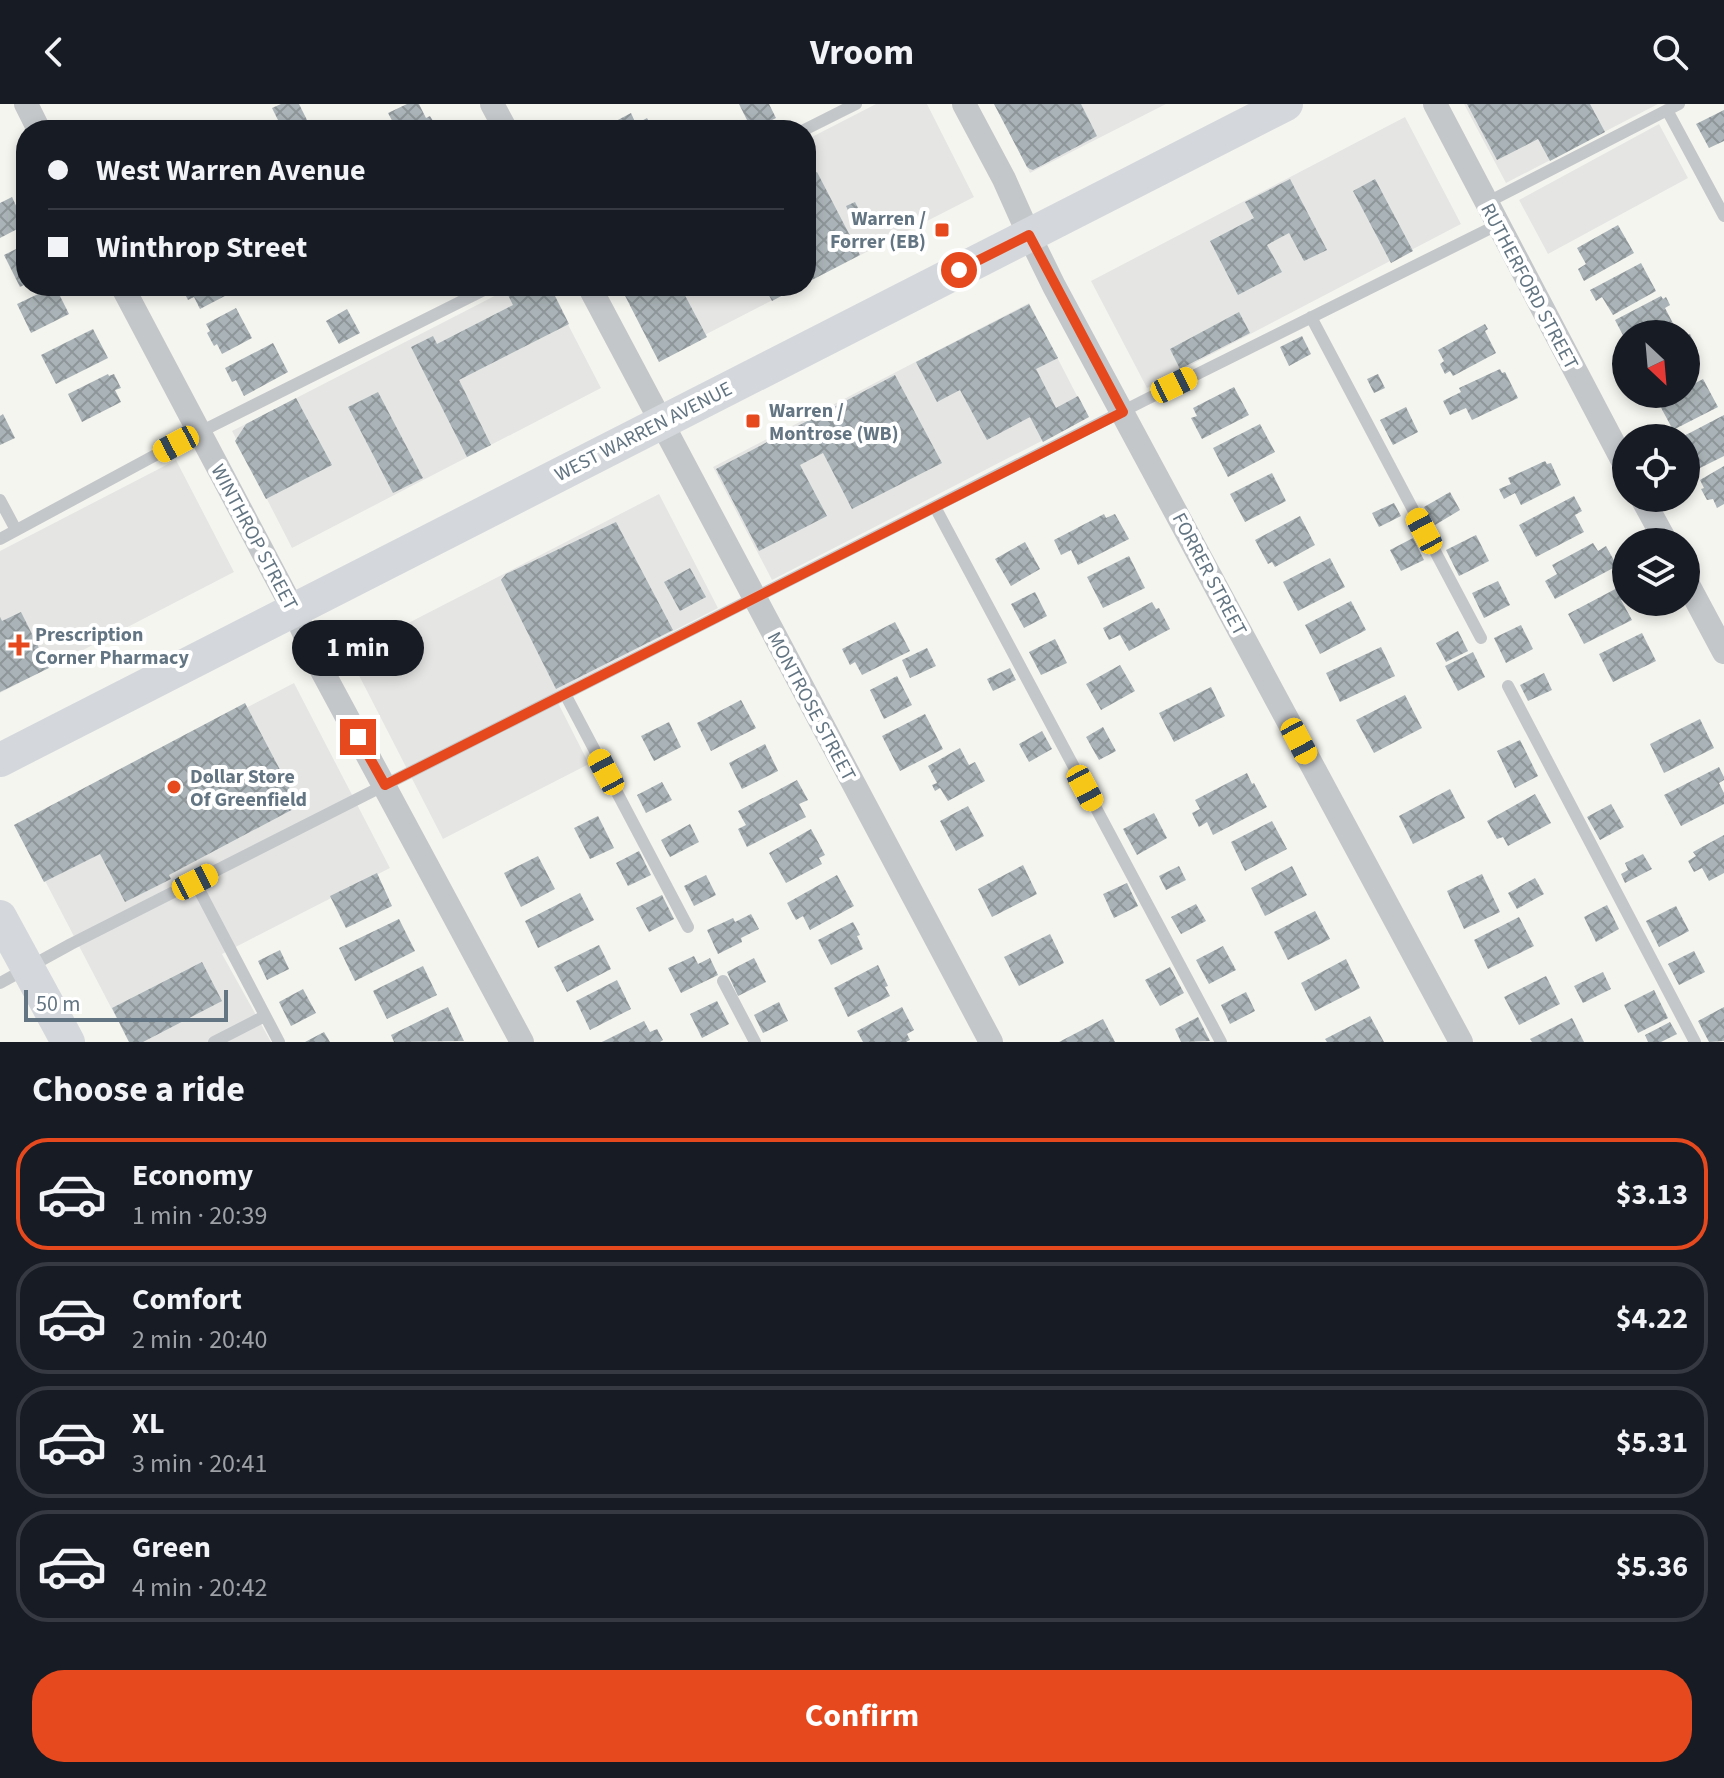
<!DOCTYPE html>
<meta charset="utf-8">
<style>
body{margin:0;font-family:"Source Sans 3",sans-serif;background:#20242c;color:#f1f3f6;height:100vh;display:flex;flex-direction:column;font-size:30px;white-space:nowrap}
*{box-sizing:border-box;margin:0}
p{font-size:26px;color:#9ea1a6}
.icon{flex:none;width:44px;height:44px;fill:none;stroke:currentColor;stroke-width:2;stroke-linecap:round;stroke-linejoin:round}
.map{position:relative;height:938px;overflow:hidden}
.sheet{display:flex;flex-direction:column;background:#171b24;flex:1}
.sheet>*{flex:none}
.top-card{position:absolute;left:16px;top:16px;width:800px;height:176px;border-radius:32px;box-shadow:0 4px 12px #0003;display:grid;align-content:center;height:176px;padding:0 32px;background:#171b24}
.needle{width:52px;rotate:154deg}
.buttons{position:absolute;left:1612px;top:216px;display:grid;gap:16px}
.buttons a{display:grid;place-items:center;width:88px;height:88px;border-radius:50%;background:#171b24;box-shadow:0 4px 12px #0003;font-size:40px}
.scale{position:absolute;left:24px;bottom:20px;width:204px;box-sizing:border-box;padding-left:8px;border:4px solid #637582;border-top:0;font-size:22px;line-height:28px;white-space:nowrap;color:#637582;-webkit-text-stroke:6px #fff;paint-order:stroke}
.end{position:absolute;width:36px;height:36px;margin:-18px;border:10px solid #e7491e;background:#fff;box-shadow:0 0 0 4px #fff}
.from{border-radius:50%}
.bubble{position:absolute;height:56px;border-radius:28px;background:#171b24;box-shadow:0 4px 12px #0003;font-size:26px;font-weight:700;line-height:56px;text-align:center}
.car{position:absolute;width:24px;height:48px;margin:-24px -12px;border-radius:10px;box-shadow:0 0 6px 2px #0007;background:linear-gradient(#f5c518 24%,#345 0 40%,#f5c518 0 76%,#345 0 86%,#f5c518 0)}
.top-card b{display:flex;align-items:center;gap:28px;height:76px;font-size:30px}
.top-card b+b{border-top:2px solid #363941}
.top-card i{width:20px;height:20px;background:#f1f3f6}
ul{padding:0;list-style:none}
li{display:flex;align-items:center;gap:24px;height:112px;margin:0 16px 12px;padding:0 16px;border:4px solid #363941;border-radius:32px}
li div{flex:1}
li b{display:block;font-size:30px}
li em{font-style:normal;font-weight:700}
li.active{border-color:#e7491e}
li>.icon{width:72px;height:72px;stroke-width:1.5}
h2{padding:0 32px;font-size:36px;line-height:96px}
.button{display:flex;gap:16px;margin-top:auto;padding:16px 32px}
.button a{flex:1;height:92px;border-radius:32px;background:#e7491e;color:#fff;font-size:32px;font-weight:700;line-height:92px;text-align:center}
header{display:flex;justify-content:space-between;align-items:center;height:104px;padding:0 32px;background:#171b24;font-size:36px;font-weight:700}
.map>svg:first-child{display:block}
.built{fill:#e5e6e4}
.building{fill:url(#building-cross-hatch)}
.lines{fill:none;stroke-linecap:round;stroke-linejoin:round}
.lane{stroke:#c4c7ca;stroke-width:12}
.street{stroke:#c4c7ca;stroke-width:24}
.secondary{stroke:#d4d8dc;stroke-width:34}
.route{stroke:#e7491e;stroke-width:10}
.poi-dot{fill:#e7491e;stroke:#fff;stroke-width:3}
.labels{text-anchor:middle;stroke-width:8;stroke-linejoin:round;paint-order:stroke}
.poi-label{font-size:20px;font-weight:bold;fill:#637582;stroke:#fff;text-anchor:start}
.street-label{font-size:20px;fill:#637582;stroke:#fff}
</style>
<header><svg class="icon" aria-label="back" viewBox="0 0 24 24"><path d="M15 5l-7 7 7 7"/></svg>Vroom<svg class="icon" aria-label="search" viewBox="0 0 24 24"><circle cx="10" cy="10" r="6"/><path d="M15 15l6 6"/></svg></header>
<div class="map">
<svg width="1724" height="938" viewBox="0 0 1724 938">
<defs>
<pattern id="building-cross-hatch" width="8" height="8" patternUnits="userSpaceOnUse" patternTransform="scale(2)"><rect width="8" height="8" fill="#aab3b7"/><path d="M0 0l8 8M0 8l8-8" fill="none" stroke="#8e969a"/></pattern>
</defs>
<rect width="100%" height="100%" fill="#f5f5f0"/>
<path class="built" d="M876 0H927L974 93 806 179V36Z
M995 0H1166L1030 69Z
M1464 0H1658L1506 79Z
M1405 13 1461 120 1147 284 1091 177Z
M1659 20 1688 74 1548 150 1519 96Z
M514 182H548L601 284 292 444 232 327Z
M621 182H800L658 255Z
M1029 199 1088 313 772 476 713 363Z
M176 356 234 468 0 589V447Z
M659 390 718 504 553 589 589 660 443 735 348 550Z
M294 579 390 764 222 850 271 938H129L17 723Z"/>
<path class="building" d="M281 0H299L307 16 288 26H283L272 4Z
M407 0H419L426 14 430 12 436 22 428 26H397L388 9Z
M739 0H769L776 14 752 26Z
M994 0H1081L1097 32 1033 66 1030 65 1027 63Z
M1467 0H1590L1605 28 1550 57 1538 35 1497 56Z
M1724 6V37L1709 44 1696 20Z
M631 9 636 20 647 14 654 26H599Z
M817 68 860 151 806 179V73Z
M1290 75 1327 146 1304 157 1289 129 1267 141 1282 168 1238 191 1210 137 1254 114 1245 98Z
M1375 75 1413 147 1391 159 1353 87Z
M12 93 25 121 0 134V99Z
M855 98 863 114 854 119 846 102Z
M1618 121 1634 149 1584 177 1578 165 1586 160 1577 144Z
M26 140V180L20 183 4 151Z
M1641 159 1656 187 1613 211 1602 193 1596 197 1590 186Z
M55 182 69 210 31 229 17 200Z
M188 182H244L200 205 194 193 188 196 183 186Z
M525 182H550L569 220 459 276 491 341 467 353 411 243 433 232 437 240 513 201 508 191Z
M620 182H680L707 233 659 258Z
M764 182H800L772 197Z
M1661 192 1663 195 1666 193 1670 201 1665 204 1676 225 1668 230H1626V237L1615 216Z
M1029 200 1058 254 1036 265 1056 304 1078 292 1089 313 1043 338 1030 313 987 336 960 286 937 298 916 258Z
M236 204 252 234 222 250 217 240 214 242 207 229 210 227 206 220Z
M347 205 360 229 339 240 326 217Z
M1239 208 1250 229 1180 265 1170 245Z
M1485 220 1488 225 1485 227 1496 249 1453 272 1450 267 1445 270 1440 260 1444 257 1438 246Z
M93 225 108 254 56 280 41 251Z
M1690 230 1698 247 1691 251 1697 264 1686 270V232Z
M1302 232 1311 250 1289 262 1280 243Z
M273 239 288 268 244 292 236 276 232 278 225 264Z
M1500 265 1502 269 1505 268 1518 294 1472 316 1466 304 1450 311 1443 297 1461 288 1459 284Z
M108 270 109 272 114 270 121 284 115 286 121 298 82 318 68 290Z
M1378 270 1385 284 1374 289 1367 275Z
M895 271 942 359 852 405 823 349 800 361 827 412 759 447 716 365Z
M1703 275 1718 303 1673 326 1658 298 1675 290H1686V284Z
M1234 283 1249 311 1202 335 1191 314 1197 312 1193 304Z
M378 288 423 374 393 389 348 303Z
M296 294 332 361 266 395 235 337 246 320Z
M1406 303 1418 328 1393 341 1380 316Z
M3 310 15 334 0 341V312Z
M1724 311V352L1690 369 1686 361V334H1680Z
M1260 320 1275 348 1228 373 1213 344Z
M1545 357 1547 360 1551 359 1561 381 1521 401 1515 389 1504 395 1499 385 1511 380 1508 374Z
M1724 362V400L1717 404 1713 395 1707 396 1701 385 1704 384 1700 376Z
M1272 369 1286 397 1245 418 1230 390Z
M1450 388 1460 406 1435 421 1424 403Z
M1574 392 1582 407 1575 411 1584 428 1536 453 1519 421Z
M1394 399 1401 412 1379 423 1372 409Z
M1104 410 1106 414 1115 410 1129 435 1078 461 1071 446 1061 451 1054 436Z
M1300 412 1315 441 1275 463 1272 458 1268 460 1255 436Z
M616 418 673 526 556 585 501 476 506 470Z
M1476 431 1489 457 1459 472 1446 446Z
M1413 434 1424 456 1401 467 1390 446Z
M1025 438 1040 465 1011 482 995 455Z
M1593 439 1598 447 1606 442 1617 462 1555 495 1545 477 1557 470 1552 461Z
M1129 452 1145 484 1103 504 1087 473Z
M1330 454 1345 483 1298 507 1283 478Z
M690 464 706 493 680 507 664 478Z
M1498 477 1510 501 1484 514 1472 489Z
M1621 482 1626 491V494L1621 496 1632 516 1584 540 1568 510Z
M1035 488 1047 512 1024 524 1011 500Z
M1351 497 1366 526 1320 550 1305 521Z
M1152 498 1156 505 1159 504 1170 525 1129 547 1120 531 1109 536 1103 524Z
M21 508 49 564 0 588V513L2 517Z
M895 518 910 547 862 571 855 558 850 561 842 545Z
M1521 521 1533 545 1506 559 1494 534Z
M1458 527 1468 547 1446 558 1436 539Z
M1642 529 1656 557 1613 578 1599 550Z
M1055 535 1067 559 1041 571 1029 548Z
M1381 543 1395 572 1340 598 1326 569Z
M927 544 936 562 910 574 902 556Z
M1473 548 1485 573 1458 587 1445 562Z
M1120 561 1135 587 1101 606 1086 580Z
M1010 564 1016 576 993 587 987 575Z
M1544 569 1552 586 1528 597 1520 581Z
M897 572 912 601 884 615 870 586Z
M1211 583 1225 612 1174 638 1159 609Z
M1405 591 1422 624 1374 649 1356 616Z
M741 596 756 624 711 647 697 619Z
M245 599 299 702 169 771 171 775 125 798 100 750 44 778 14 721Z
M925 610 943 645 900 667 882 632Z
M1700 615 1714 644 1664 669 1650 640Z
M669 618 681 643 654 657 641 632Z
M1103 623 1116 647 1099 656 1086 633Z
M1042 627 1052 645 1029 658 1019 640Z
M1520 636 1538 672 1515 684 1497 647Z
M765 640 778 667 742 685 729 659Z
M960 644 969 661 975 658 985 677 948 697 940 684 935 687 932 681 937 679 928 662Z
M1719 663 1724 673V676L1719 679 1724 689V700L1681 722 1664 691Z
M1247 669 1252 680 1254 679 1267 703 1213 731 1207 718 1199 723 1192 709 1200 705 1195 696Z
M797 676 808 696 799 700 806 713 747 743 738 725 746 721 738 707Z
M662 678 672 696 646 709 637 691Z
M1450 685 1465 714 1413 740 1399 712Z
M1535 690 1551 719 1508 742 1503 733 1497 735 1487 717Z
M1611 700 1624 723 1600 736 1587 713Z
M968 702 984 732 956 747 940 717Z
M1154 709 1167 734 1137 751 1123 725Z
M598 712 614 744 590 755 574 724Z
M1272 717 1287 745 1245 767 1231 738Z
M690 720 699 738 670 753 661 736Z
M811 725 825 751 819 754 822 760 786 779 769 749Z
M1724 731V769L1709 777 1702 764 1694 768 1688 757 1696 752 1693 748Z
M639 747 651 771 628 782 616 759Z
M1643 750 1652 765 1625 779 1621 770 1628 766 1625 759Z
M538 752 555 785 521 803 504 769Z
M1023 761 1037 790 992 813 978 785Z
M1179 762 1186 776 1166 786 1159 772Z
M1292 762 1307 791 1265 812 1251 784Z
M377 769 392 802 346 824 330 792Z
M1482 770 1500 808 1464 825 1447 787Z
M706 771 716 791 694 802 684 782Z
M837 771 854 802 810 826 803 812 796 816 787 799Z
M1535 774 1544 790 1517 805 1508 789Z
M1127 779 1138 802 1114 814 1103 790Z
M580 789 594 816 538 844 525 817Z
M662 791 674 815 649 828 636 804Z
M1196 800 1206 817 1181 830 1171 813Z
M1607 801 1619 825 1596 838 1584 813Z
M1676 802 1689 827 1659 843 1646 817Z
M1315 807 1330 835 1288 856 1274 828Z
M751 810 759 825 741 834 742 838 718 850 707 826 733 814 735 818Z
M1519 813 1534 842 1488 865 1474 836Z
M399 815 415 847 355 877 339 844Z
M853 818 860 831 857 832 863 845 831 861 818 836Z
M1050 830 1064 859 1019 882 1004 853Z
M599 841 611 865 567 888 554 863Z
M1223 842 1236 866 1209 880 1196 856Z
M280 846 289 865 267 876 258 857Z
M1694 847 1705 868 1679 881 1668 860Z
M694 852 698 860 710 854 718 871 681 889 668 864Z
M754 854 766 878 738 892 727 868Z
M1346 855 1360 884 1315 907 1301 879Z
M202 858 222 897 143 938H129L112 904Z
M878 861 888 882 885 883 890 892 848 913 834 884Z
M423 862 437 891 387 915 373 887Z
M1170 863 1184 889 1160 902 1145 876Z
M1603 868 1611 885 1583 899 1574 882Z
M1546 872 1560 900 1519 921 1504 893Z
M617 876 631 905 590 926 576 897Z
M303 885 316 909 291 922 279 898Z
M1654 886 1668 914 1638 929 1624 901Z
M1246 888 1255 907 1230 920 1221 901Z
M717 897 729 920 702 934 690 910Z
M779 898 788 917 763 929 754 911Z
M448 903 464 937 394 938 391 931Z
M902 903 914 926 907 930 910 936 906 938H863L857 927Z
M1724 903V937L1709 938 1698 917Z
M1370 912 1384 938H1327L1325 935Z
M1198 913 1210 937 1181 938 1175 925Z
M1572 914 1584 938H1532L1530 935Z
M1103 915 1115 938H1059Z
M644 917 650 928 657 925 663 936 660 938H602Z
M1670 918 1677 930 1661 938H1648L1645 931Z
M324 928 330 938H305Z"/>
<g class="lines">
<path class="lane" d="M1667 6 1724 112
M804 26 856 0
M1486 99 1679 0
M1311 213 1481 534
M0 396 16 426
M935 403 1221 938
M0 435 176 340 492 182
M1508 582 1695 938
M565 590 688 823
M195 778 279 938
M723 877 755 938
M0 879 71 840 1147 295 1497 121
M214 938 265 912"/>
<path class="street" d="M26 0 39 26
M492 0 506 26
M964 0 1004 75 1029 131 1054 182 1461 938
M1435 0 1626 363
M122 182 293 505 319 561 522 938
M589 182 991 938
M1642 394 1666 438
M1686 477 1724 548"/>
<path class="secondary" d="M0 656 1286 0
M0 813 68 938"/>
</g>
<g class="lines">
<path class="route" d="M358 633 385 681 1123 308 1029 131 959 166"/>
</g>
<g class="poi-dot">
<rect x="934" y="118" width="16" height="16" rx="4"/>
<rect x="745" y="309" width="16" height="16" rx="4"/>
<path d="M15 529h8v8h8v8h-8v8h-8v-8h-8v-8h8z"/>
<circle cx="174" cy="683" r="8"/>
</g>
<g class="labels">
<g class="poi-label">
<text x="926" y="121" text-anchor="end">Warren /<tspan x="926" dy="23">Forrer (EB)</tspan></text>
<text x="769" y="313">Warren /<tspan x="769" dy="23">Montrose (WB)</tspan></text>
<text x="35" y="537">Prescription<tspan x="35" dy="23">Corner Pharmacy</tspan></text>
<text x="190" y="679">Dollar Store<tspan x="190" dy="23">Of Greenfield</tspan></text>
</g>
<g class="street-label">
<text transform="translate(1530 182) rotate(62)" y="7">RUTHERFORD STREET</text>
<text transform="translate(643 327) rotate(-27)" y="7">WEST WARREN AVENUE</text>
<text transform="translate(255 433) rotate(62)" y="7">WINTHROP STREET</text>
<text transform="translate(1210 470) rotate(62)" y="7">FORRER STREET</text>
<text transform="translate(812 602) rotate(62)" y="7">MONTROSE STREET</text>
</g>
</g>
</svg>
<div class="buttons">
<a><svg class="needle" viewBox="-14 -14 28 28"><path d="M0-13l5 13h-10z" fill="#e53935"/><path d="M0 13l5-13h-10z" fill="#9ea1a6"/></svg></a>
<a><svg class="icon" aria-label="locate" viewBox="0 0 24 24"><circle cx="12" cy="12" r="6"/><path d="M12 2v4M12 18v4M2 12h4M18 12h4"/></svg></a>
<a><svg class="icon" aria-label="layers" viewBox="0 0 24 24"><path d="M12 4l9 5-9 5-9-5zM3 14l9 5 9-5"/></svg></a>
</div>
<div class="scale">50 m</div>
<i class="end from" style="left:959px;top:166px"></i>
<i class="end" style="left:358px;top:633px"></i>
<div class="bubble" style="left:292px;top:516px;width:132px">1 min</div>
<i class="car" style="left:1174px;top:281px;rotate:64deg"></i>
<i class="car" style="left:176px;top:340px;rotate:242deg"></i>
<i class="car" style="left:1424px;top:427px;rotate:332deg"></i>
<i class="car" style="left:1299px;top:637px;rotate:152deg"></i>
<i class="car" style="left:606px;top:668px;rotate:332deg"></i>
<i class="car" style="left:1085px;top:684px;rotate:152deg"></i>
<i class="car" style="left:195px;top:778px;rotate:63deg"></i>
<div class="top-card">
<b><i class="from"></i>West Warren Avenue</b>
<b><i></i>Winthrop Street</b>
</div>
</div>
<section class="sheet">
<h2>Choose a ride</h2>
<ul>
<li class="active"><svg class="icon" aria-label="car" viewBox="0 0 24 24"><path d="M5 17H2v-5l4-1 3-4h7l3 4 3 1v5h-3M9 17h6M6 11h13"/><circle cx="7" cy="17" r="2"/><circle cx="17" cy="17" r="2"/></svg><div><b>Economy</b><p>1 min · 20:39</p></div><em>$3.13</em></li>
<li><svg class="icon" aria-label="car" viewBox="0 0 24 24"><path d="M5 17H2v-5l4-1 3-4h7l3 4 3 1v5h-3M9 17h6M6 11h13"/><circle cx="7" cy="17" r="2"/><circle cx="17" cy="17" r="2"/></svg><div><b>Comfort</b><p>2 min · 20:40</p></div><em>$4.22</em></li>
<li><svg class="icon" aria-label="car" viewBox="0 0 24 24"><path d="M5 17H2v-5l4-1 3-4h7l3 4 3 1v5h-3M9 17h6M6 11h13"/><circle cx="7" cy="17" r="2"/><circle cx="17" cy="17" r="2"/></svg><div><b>XL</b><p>3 min · 20:41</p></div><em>$5.31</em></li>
<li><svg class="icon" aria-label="car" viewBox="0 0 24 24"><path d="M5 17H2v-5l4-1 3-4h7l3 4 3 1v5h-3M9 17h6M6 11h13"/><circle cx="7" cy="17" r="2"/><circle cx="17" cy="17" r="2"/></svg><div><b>Green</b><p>4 min · 20:42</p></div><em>$5.36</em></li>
</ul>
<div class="button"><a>Confirm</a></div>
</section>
